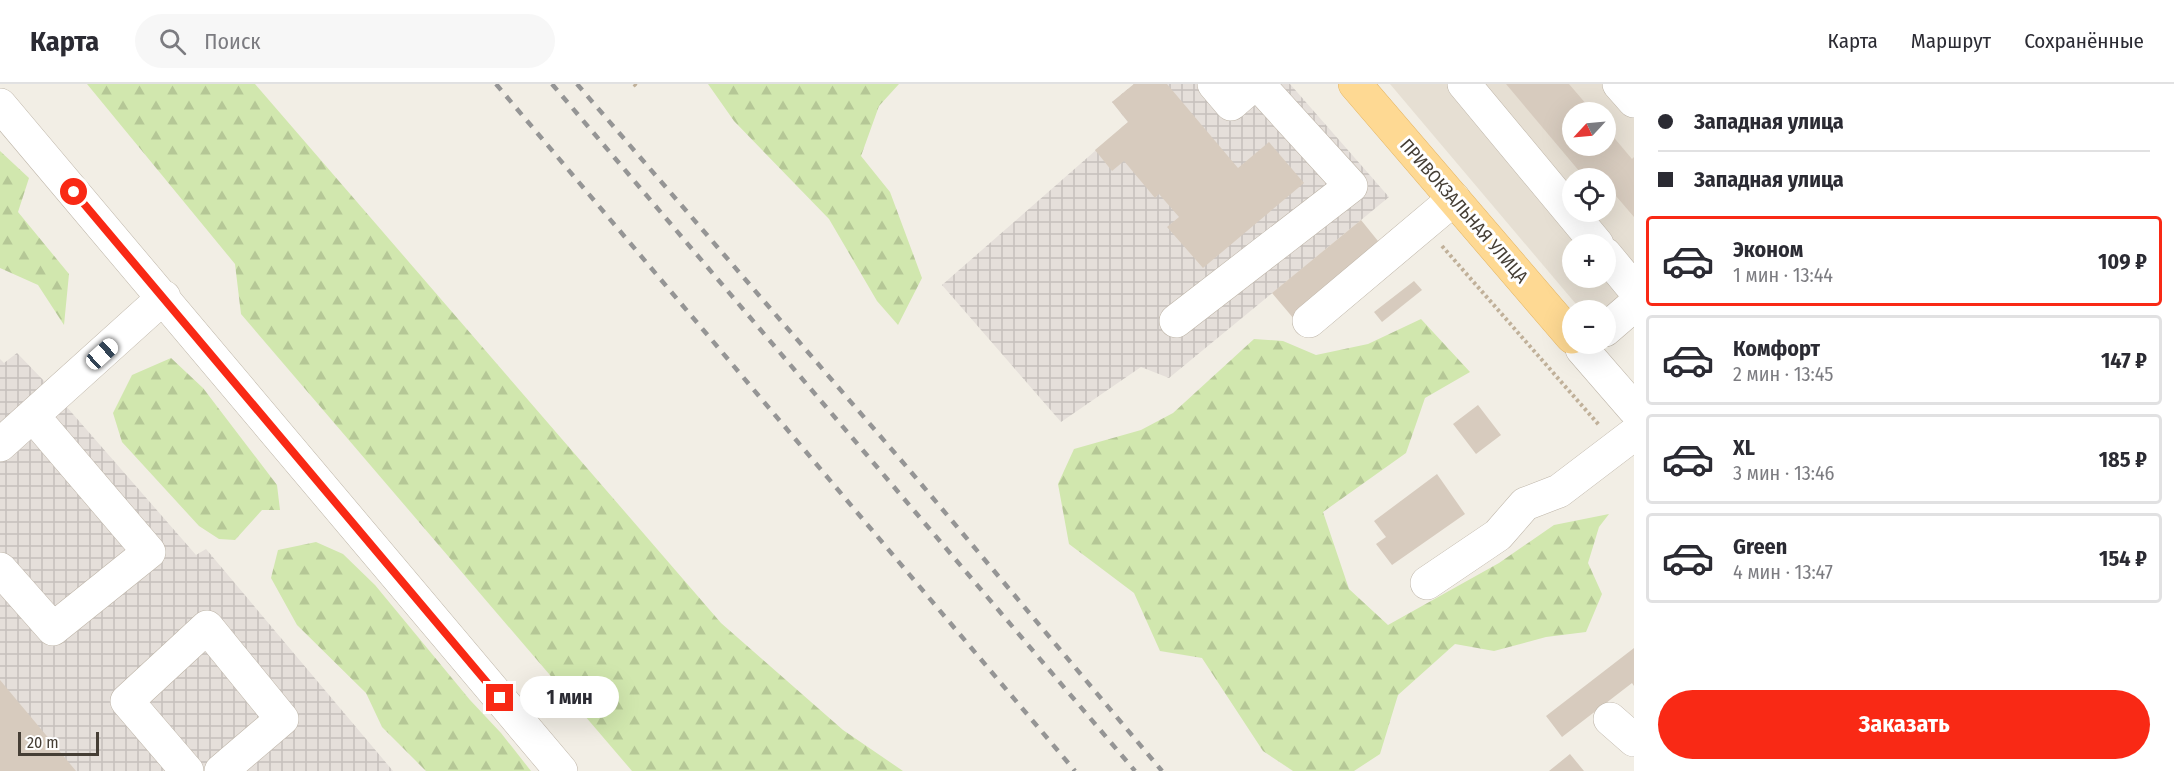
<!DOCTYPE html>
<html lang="ru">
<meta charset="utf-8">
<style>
body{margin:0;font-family:"Fira Sans Condensed",sans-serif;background:#f7f7f7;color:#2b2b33;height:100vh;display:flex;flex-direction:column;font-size:22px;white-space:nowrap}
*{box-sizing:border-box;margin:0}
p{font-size:20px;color:#7c7c81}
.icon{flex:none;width:33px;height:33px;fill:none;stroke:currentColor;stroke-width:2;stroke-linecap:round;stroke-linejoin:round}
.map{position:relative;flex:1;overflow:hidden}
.drawer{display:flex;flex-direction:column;background:#fff;width:540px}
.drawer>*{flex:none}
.banner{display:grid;align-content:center;height:132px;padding:0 24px;background:#fff}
.needle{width:39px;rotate:244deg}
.controls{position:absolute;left:1562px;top:18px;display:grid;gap:12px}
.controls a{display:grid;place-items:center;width:54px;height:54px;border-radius:50%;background:#fff;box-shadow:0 6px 24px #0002;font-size:30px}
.scale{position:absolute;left:18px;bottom:15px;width:81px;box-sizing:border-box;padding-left:6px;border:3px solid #453e35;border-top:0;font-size:16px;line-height:21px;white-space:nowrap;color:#453e35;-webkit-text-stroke:4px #fff;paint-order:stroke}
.end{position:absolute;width:27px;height:27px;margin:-14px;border:8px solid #f92915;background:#fff;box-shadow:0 0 0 3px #fff}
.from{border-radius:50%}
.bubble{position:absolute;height:42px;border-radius:21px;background:#fff;box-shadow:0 6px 24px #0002;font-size:20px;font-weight:700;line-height:42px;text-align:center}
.car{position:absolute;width:18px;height:36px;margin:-18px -9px;border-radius:8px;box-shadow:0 0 4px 2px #0007;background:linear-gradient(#fff 24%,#345 0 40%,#fff 0 76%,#345 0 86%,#fff 0)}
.banner b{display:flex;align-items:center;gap:21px;height:57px;font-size:22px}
.banner b+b{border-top:2px solid #e1e1e2}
.banner i{width:15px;height:15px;background:#2b2b33}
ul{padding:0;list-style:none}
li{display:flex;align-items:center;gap:18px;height:90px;margin:0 12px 9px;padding:0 12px;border:3px solid #e1e1e2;border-radius:6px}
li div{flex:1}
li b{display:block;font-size:22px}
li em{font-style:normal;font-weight:700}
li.on{border-color:#f92915}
li>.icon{width:54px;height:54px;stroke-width:1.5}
.cta{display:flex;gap:12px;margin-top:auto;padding:12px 24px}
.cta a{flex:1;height:69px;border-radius:36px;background:#f92915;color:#fff;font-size:24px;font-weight:700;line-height:69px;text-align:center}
header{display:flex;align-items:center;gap:36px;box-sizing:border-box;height:84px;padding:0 30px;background:#fff;border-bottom:2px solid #e1e1e2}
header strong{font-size:28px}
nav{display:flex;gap:33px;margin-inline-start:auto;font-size:21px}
.search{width:420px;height:54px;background:#f7f7f7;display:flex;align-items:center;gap:15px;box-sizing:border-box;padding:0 21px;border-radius:33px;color:#7c7c81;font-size:22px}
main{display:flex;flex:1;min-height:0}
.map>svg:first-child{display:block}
.residential{fill:#e6dfd3;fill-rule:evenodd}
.industrial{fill:url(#industrial-grid)}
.forest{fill:url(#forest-firs)}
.building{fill:#d7cbbe}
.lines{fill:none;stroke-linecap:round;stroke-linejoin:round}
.minor-casing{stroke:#beb5a8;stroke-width:34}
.major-casing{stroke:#e3b463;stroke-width:34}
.path{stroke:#c0b099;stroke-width:4;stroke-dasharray:3 3;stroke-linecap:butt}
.minor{stroke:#fff;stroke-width:33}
.major{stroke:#fed993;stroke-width:33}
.rail{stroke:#959595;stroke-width:4.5;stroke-dasharray:8 8;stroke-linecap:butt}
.route{stroke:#f92915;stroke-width:8}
.labels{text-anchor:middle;stroke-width:6;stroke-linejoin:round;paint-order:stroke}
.street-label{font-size:18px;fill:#453e35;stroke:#fff}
</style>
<header>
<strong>Карта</strong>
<div class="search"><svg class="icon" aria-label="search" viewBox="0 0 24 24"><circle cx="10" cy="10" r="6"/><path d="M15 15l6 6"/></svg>Поиск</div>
<nav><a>Карта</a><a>Маршрут</a><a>Сохранённые</a></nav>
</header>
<main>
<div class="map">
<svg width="1634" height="687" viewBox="0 0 1634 687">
<defs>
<pattern id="industrial-grid" width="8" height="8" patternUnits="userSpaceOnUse" patternTransform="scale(1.5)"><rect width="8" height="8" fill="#e5dfda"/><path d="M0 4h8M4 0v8" fill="none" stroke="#c6c0bc"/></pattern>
<pattern id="forest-firs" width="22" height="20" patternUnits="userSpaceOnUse" patternTransform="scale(1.5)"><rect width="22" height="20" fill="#d1e7ae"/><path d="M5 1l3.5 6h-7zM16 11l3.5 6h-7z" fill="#b5c796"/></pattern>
</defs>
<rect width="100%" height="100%" fill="#f2eee5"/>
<path class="residential" d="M1390 0H1634V210L1605 226H1581ZM1572 28H1605V62H1572ZM1572 94H1605V128H1572ZM1572 160H1605V194H1572Z"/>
<path class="industrial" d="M1134 0H1290L1389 113 1169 294 1141 283 1061 338 942 201 1128 38 1112 18Z
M17 269 45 298 196 471 206 465 393 687H0V275L4 279Z"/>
<path class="forest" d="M87 0H255L721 539 843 646 903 687H632L241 230 235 180Z
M708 0H899L879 22 861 72 890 108 922 194 898 241 877 217 829 135 734 37Z
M0 67 29 94 18 128 69 190 64 241 38 201 0 184Z
M1421 235 1470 288 1425 314 1406 369 1323 428 1349 505 1388 541 1499 479 1554 441 1609 430 1599 443 1588 479 1602 510 1586 548 1546 553 1494 567 1455 560 1398 611 1380 670 1354 687H1293L1263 667 1202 574 1160 567 1134 509 1069 460 1058 400 1074 365 1141 346 1173 329 1254 255 1283 257 1316 271 1368 260Z
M171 274 203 304 277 401 280 426H262L235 456 219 455 199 442 122 358 113 329 132 291Z
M316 458 343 470 375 501 470 616 501 649 531 687H426L382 643 366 609 297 541 271 494 278 466Z"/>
<path class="building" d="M1134 0H1167L1238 84 1269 58 1304 99 1203 184 1167 143 1179 133 1159 110 1155 114 1124 77 1112 87 1095 66 1128 38 1112 18Z
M1506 0H1569L1593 28H1572V62H1605V43L1632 75 1634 73V133L1610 105 1605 109V94H1585Z
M1361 136 1378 157 1294 235 1272 209Z
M1414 197 1422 206 1382 238 1374 228Z
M1478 321 1501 351 1476 370 1453 340Z
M1437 390 1465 430 1392 481 1376 460 1386 453 1374 437Z
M1634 564V602L1632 599 1562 653 1546 632Z
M0 596 76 687H0Z
M1570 670 1584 687H1549Z"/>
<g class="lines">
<g class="minor-casing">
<path id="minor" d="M1214 0 1231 20 1254 0
M1464 0 1597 160
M1619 0 1634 17
M0 21 561 687
M1605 170 1634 205
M1176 237 1351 102 1258 0
M1309 237 1454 115
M1605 246 1634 221
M1588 260 1582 265 1634 325
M0 361 164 213
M0 485 53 545 149 468 33 332
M1427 499 1498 451 1525 420 1559 407 1634 350
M1610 635 1634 656
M187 687 127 617 207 543 282 635 221 687"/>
</g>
<g class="major-casing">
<path id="major" d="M1355 0 1572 253"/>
</g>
<path class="path" d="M634 0 638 4
M1442 162 1599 341"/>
<use href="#minor" class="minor"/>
<use href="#major" class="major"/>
<path class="rail" d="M496 0 1075 687
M552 0 1135 687
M577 0 906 382 1162 687"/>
</g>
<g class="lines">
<path class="route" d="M74 108 500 614"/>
</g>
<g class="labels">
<g class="street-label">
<text transform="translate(1464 127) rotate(49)" y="6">ПРИВОКЗАЛЬНАЯ УЛИЦА</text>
</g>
</g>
</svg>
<div class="controls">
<a><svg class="needle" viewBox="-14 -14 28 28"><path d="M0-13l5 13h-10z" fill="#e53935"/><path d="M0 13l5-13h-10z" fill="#7c7c81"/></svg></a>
<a><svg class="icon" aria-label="locate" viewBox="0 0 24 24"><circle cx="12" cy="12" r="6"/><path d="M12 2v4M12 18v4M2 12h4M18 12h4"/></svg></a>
<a>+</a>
<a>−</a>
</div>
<div class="scale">20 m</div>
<i class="end from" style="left:74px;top:108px"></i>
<i class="end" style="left:500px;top:614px"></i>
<div class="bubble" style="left:520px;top:592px;width:99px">1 мин</div>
<i class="car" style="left:102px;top:270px;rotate:48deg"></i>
</div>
<section class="drawer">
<div class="banner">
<b><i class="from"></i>Западная улица</b>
<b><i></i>Западная улица</b>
</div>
<ul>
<li class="on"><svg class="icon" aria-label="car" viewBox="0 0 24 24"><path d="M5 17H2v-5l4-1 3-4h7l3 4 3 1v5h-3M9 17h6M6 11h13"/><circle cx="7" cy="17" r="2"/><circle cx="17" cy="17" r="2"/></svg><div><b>Эконом</b><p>1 мин · 13:44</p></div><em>109 ₽</em></li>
<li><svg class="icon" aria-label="car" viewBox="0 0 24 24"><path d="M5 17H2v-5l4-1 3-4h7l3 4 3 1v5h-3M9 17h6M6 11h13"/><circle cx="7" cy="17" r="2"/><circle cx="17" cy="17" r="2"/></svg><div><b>Комфорт</b><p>2 мин · 13:45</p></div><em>147 ₽</em></li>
<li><svg class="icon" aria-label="car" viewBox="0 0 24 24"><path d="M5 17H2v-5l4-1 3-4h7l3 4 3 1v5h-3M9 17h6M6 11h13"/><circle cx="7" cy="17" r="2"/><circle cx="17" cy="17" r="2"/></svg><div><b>XL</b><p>3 мин · 13:46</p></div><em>185 ₽</em></li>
<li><svg class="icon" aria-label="car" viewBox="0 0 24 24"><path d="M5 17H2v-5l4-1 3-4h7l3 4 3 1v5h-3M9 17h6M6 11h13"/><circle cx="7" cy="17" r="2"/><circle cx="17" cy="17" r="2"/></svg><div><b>Green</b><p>4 мин · 13:47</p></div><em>154 ₽</em></li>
</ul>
<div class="cta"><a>Заказать</a></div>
</section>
</main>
